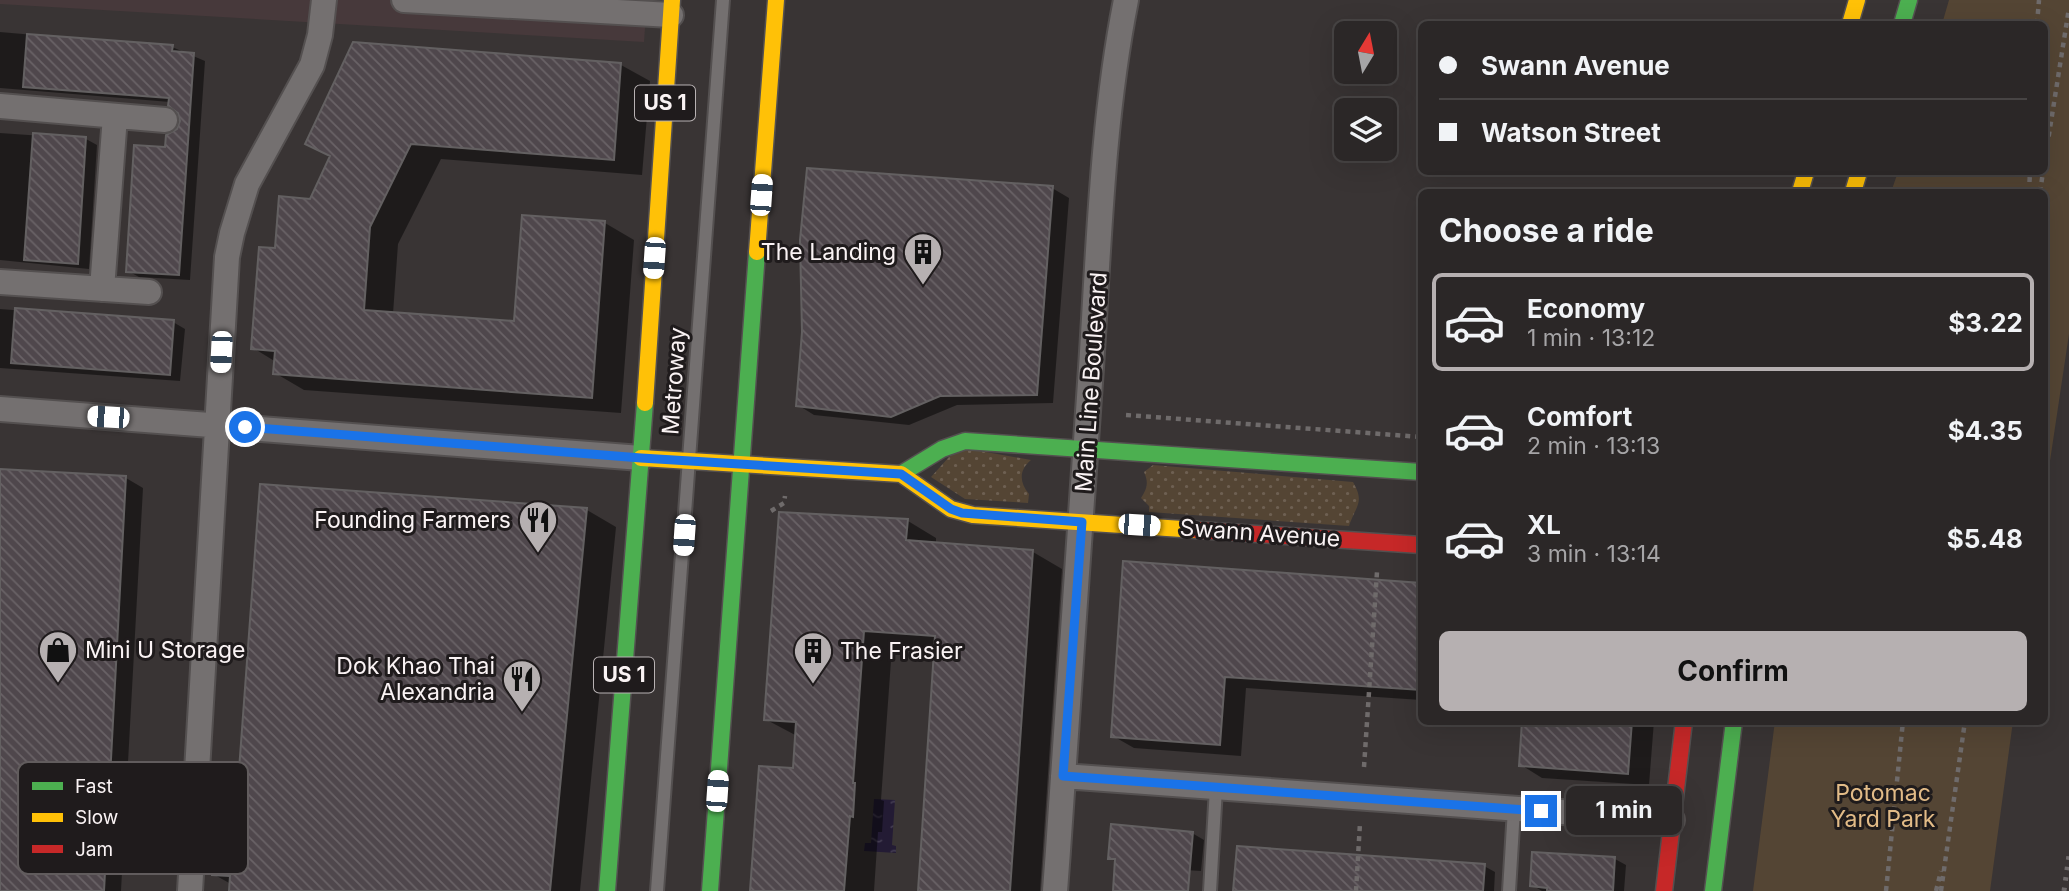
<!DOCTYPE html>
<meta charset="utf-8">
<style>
body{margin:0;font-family:Inter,sans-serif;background:#373333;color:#f1f3f6;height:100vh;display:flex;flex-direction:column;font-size:26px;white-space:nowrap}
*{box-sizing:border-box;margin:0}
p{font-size:23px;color:#a6a5a7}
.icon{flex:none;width:38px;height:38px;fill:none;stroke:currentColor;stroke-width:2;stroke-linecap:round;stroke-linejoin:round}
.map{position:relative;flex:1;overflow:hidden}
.sheet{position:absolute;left:1418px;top:189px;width:630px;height:536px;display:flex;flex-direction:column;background:#2b2727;border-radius:10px;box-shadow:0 7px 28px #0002,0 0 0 2px #474444}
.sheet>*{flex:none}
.hud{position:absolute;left:1418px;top:21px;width:630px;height:154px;border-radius:10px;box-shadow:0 7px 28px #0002,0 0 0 2px #474444;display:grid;align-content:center;height:154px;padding:0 21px;background:#2b2727}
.needle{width:46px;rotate:10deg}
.fabs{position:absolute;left:1334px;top:21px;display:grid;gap:14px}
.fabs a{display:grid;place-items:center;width:63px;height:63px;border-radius:10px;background:#2b2727;box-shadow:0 7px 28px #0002,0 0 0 2px #474444;font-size:35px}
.end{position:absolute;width:32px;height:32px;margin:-16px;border:9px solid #1a73e8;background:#fff;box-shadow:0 0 0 4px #fff}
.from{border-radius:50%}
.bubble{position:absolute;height:49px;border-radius:10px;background:#2b2727;box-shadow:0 7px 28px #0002,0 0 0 2px #474444;font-size:23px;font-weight:700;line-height:49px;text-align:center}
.car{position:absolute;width:21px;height:42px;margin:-21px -10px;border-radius:9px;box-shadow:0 0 5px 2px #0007;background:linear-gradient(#fff 24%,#345 0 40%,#fff 0 76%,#345 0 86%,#fff 0)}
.hud b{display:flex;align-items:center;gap:24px;height:66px;font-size:26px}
.hud b+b{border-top:2px solid #474444}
.hud i{width:18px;height:18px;background:#f1f3f6}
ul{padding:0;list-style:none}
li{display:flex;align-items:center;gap:21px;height:98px;margin:0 14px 10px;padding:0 7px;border:4px solid transparent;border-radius:10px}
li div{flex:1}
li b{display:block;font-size:26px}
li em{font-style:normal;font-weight:700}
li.on{border-color:#b6b0b1}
li>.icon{width:63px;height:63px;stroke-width:1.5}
h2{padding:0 21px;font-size:32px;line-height:84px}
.action{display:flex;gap:14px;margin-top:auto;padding:14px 21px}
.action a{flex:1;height:80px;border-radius:10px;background:#b6b0b1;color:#111;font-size:28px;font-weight:700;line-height:80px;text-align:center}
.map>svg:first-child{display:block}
.built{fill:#47393b}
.grass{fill:url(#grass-dots)}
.park{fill:#544534}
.water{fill:url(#water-ripples)}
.shadow{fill:#0007}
.building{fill:url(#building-back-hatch);stroke:#636061;stroke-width:2}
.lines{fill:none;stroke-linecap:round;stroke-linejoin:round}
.lane-casing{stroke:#545050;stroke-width:16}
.street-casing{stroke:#545050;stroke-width:28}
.fast-casing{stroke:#545050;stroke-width:19}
.slow-casing{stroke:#545050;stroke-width:19}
.jam-casing{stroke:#545050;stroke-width:19}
.path{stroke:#6f6b6b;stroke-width:4.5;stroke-dasharray:5 5;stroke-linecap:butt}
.lane{stroke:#747070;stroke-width:12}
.street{stroke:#747070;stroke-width:24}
.fast{stroke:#4caf50;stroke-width:16}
.slow{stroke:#ffc107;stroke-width:16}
.jam{stroke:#c62828;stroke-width:16}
.rail{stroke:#706b6c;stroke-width:5;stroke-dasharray:3.5 7;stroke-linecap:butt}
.route{stroke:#1a73e8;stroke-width:9}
.labels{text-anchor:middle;stroke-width:6;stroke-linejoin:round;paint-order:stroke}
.shield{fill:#1f1b1c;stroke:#b8b2b3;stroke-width:2}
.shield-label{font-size:21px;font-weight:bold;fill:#faf3f4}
.poi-label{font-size:23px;fill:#faf3f4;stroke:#1f1b1c;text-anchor:end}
.street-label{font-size:23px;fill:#faf3f4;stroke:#1f1b1c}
.park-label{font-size:23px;fill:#e2bb87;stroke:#1f1b1c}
.key{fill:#1f1b1c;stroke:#615c5d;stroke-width:2}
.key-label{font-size:19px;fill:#faf3f4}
</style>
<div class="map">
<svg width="2069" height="891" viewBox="0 0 2069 891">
<defs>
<pattern id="grass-dots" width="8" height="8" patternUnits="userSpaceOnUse" patternTransform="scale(1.75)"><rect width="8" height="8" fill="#544534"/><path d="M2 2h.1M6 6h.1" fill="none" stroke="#6e6052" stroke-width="1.8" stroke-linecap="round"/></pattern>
<pattern id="water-ripples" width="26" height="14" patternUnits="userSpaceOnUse" patternTransform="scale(1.75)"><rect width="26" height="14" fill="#231b34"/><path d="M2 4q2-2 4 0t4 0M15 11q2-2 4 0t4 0" fill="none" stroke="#443d52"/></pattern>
<pattern id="building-back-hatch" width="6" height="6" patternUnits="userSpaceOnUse" patternTransform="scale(1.75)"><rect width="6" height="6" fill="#4f474c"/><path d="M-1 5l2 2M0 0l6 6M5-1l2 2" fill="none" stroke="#696266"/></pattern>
</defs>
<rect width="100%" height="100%" fill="#393434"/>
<path class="built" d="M0 0H647L644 42 0 4Z"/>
<path class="grass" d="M958 447 1031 460C1019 470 1019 482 1029 494L1028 503 965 499 931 477Z
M1153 465 1353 482C1365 503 1356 505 1349 526L1149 512V506L1141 498C1147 489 1149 483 1144 472Z"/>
<path class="park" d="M1949 0H2069V334L2044 501V192H1891L1898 172H2044V24H1942Z
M1775 721H2013L1990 891H1753Z"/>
<path class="water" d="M874 799 895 800 892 845 896 846V853L864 851 865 843H871Z"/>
<path class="shadow" d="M0 32 172 47 205 61 190 280 139 277 128 271 166 149 182 121 180 112 170 102 0 88Z
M621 65 650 81 642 175 441 159 398 244 393 314 516 323 605 223 634 240 621 413 304 390 275 373 276 362 253 348 277 250 311 200 331 158 307 143Z
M0 133 86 139 97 145 89 269 0 260Z
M1052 188 1069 198 1053 403 957 405 909 425 814 415 798 405Z
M0 309 173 322 185 329 180 381 0 368Z
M0 471 126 478 143 488 121 891H0Z
M587 510 616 527 580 891H231V884L213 874 241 772Z
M908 521 936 538V544L1033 552 1062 569 1040 891H919L931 742 928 740 936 650 892 647 881 800 884 801 882 832H878L874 891H752L795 770 797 736 765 719Z
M1125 563 1421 584V700L1246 688 1241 756 1134 748 1113 736Z
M1524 721H1654L1649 785 1542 778 1521 765Z
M1192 833 1204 840 1201 871 1184 870 1182 891H1115L1117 862 1109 858Z
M1615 859 1626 865 1624 891H1542L1532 885Z
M1484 866 1495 872 1494 891H1235Z"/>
<path class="building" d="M27 34 173 45 172 51 194 53 179 275 126 272 134 145 165 147 166 135 177 129 180 121 178 113 168 106 169 98 23 87Z
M353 42 621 63 614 160 411 144 370 227 364 310 514 321 522 215 605 221 592 398 273 374 275 351 251 349 259 247 275 248 279 196 310 199 330 156 305 144Z
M33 133 86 137 78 264 24 260Z
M807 168 1053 186 1037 395 940 396 891 417 796 406 802 332 800 240Z
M15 308 174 320 170 375 11 363Z
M0 469 126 476 104 891H0Z
M260 484 587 508 550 891H229L230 876 212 875 219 769 239 770Z
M779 512 908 519 906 540 1033 550 1010 891H918L935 636 864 631 853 783H855L853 817 850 816 844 891H750L759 766 793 768 796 722 764 720Z
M1123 561 1421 583V690L1225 677 1220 745 1111 737Z
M1522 721H1632L1628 774 1519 766Z
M1111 824 1193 832 1188 891H1113L1115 859H1108Z
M1237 846 1485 864 1483 891H1233Z
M1532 852 1615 857 1613 891H1547V888L1530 886Z"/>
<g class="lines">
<g class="lane-casing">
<path id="lane" d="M657 891 723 0
M1210 891 1216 788
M1509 891 1514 809"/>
</g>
<g class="street-casing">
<path id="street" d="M404 0 671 15
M0 106 165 120
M0 282 149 292
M102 289 115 116
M0 409 641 458
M1063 776 1672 820
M190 891 227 257 232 233 247 184 312 65 320 35 324 0
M1055 891C1068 717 1080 543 1091 368 1099 245 1102 121 1126 0"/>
</g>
<g class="fast-casing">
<path id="fast" d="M1902 24 1909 0
M901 474 942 449 965 441 1421 472
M607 891 645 403
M710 891 757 252
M1713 891 1734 721"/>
</g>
<g class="slow-casing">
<path id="slow" d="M1850 24 1857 0
M1800 192 1806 172
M1853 192 1859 172
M757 252 776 0
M645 403 672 0
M641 458 901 474 951 509 973 515 1197 530"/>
</g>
<g class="jam-casing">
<path id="jam" d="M1197 530 1421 545
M1664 891 1684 721"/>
</g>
<path class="path" d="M2037 24 2039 0
M2044 166 2069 8
M2029 192 2030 172
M2040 192 2043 172
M1126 415 1421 437
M2044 477 2052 478
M771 511 784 503 785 496
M1364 767 1377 572
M1356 891 1360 823
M1886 891 1903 721
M1936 891 1941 871
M1941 891 1965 721"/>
<use href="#lane" class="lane"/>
<use href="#street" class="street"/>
<use href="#fast" class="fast"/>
<use href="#slow" class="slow"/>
<use href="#jam" class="jam"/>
<path class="rail" d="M2064 891 2069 855"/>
</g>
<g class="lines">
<path class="route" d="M245 427 641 458 901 474 951 509 962 513 1082 522 1063 776 1541 811"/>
</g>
<defs>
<g id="building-pin" transform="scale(2.0125)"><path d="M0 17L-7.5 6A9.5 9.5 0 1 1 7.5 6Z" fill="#b6b0b1" stroke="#1f1b1c"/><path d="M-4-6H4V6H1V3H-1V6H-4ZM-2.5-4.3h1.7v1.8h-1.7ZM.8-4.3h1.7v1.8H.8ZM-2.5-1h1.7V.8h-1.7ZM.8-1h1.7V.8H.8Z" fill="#111"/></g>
<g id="restaurant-pin" transform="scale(2.0125)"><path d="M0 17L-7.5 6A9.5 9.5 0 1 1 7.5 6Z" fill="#b6b0b1" stroke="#1f1b1c"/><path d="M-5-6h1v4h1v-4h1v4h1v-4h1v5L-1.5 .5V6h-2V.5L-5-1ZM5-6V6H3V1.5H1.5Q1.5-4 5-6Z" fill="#111"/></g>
<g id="shop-pin" transform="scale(2.0125)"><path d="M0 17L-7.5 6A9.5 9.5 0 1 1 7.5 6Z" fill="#b6b0b1" stroke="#1f1b1c"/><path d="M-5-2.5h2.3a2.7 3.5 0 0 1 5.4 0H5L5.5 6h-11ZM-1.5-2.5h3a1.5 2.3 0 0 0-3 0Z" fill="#111"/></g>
</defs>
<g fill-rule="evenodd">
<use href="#building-pin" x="923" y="252"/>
<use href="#restaurant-pin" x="538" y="520"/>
<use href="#shop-pin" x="58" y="650"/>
<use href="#building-pin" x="813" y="651"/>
<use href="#restaurant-pin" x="522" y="679"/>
</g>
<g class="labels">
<g class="shield">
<rect x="635" y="85.5" width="60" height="35" rx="5"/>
<rect x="594" y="657.5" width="60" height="35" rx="5"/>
</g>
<g class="shield-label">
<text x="665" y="110">US 1</text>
<text x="624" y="682">US 1</text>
</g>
<g class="poi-label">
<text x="896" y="260">The Landing</text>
<text x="511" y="528">Founding Farmers</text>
<text x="85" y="658" text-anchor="start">Mini U Storage</text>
<text x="840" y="659" text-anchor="start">The Frasier</text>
<text x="495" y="674">Dok Khao Thai<tspan x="495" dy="26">Alexandria</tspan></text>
</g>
<g class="street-label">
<text transform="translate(674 381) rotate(-86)" y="8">Metroway</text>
<text transform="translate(1091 382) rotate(-86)" y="8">Main Line Boulevard</text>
<text transform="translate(1260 533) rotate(4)" y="8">Swann Avenue</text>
</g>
<g class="park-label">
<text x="1883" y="801">Potomac<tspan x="1883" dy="26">Yard Park</tspan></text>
</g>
</g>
<rect x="18" y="762" width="230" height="112" rx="10" class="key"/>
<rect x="32" y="782" width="31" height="8" fill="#4caf50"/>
<rect x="32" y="813" width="31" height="9" fill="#ffc107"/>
<rect x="32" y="845" width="31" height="8" fill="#c62828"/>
<g class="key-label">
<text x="75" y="793">Fast</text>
<text x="75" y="824">Slow</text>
<text x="75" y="856">Jam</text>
</g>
</svg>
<div class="fabs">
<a><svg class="needle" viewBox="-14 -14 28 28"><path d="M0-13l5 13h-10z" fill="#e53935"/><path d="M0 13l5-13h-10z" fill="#a6a5a7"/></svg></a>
<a><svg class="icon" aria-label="layers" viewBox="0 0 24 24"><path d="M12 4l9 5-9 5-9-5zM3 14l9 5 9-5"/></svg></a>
</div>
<i class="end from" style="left:245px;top:427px"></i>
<i class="end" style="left:1541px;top:811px"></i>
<div class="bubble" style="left:1566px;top:786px;width:116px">1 min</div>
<i class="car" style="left:761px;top:195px;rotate:4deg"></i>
<i class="car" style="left:654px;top:258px;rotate:184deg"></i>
<i class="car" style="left:221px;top:352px;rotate:183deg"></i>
<i class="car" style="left:108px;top:417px;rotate:274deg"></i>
<i class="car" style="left:1139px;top:525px;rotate:94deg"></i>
<i class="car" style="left:684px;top:535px;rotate:184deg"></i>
<i class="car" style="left:717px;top:791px;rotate:4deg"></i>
<div class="hud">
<b><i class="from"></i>Swann Avenue</b>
<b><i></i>Watson Street</b>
</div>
<section class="sheet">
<h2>Choose a ride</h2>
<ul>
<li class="on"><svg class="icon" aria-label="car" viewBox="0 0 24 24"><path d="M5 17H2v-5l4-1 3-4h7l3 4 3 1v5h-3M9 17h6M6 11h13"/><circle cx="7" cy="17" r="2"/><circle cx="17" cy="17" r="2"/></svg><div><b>Economy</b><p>1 min · 13:12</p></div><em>$3.22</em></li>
<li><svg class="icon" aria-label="car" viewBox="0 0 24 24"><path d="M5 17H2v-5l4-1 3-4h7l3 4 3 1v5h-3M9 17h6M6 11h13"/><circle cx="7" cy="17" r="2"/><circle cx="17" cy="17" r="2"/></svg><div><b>Comfort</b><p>2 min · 13:13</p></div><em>$4.35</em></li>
<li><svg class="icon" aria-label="car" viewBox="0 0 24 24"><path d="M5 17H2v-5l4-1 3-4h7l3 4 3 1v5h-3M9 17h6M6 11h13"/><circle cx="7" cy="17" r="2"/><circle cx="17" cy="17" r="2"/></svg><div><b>XL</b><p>3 min · 13:14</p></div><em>$5.48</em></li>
</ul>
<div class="action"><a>Confirm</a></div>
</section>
</div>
